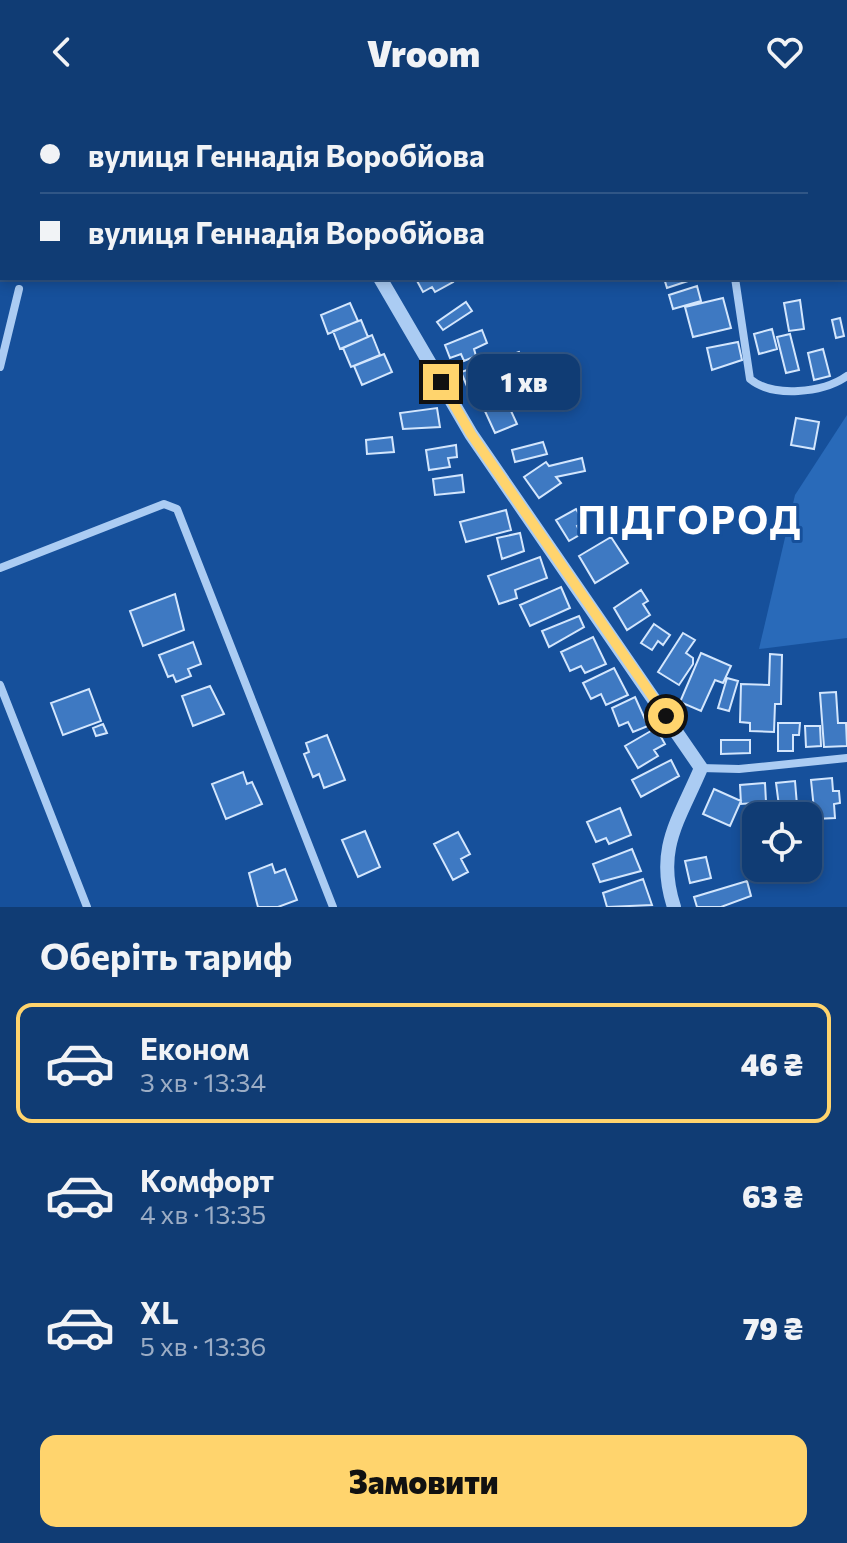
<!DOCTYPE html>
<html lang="uk">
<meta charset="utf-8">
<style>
body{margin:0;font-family:Commissioner,sans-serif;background:#1e477c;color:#f1f3f6;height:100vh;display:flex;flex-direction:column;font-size:30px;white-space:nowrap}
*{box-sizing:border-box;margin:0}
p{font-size:26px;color:#9cadc5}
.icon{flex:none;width:44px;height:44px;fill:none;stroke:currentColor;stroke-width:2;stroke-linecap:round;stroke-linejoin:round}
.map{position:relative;height:803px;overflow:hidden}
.drawer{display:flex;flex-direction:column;background:#103c74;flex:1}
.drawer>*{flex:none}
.hud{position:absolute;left:0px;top:0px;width:848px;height:176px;box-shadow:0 4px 12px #0003,0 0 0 2px #305686;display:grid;align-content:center;height:176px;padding:0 40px;background:#103c74}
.tools{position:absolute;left:742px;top:698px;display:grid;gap:16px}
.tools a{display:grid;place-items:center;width:80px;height:80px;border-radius:16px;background:#103c74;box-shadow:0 4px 12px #0003,0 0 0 2px #305686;font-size:40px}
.end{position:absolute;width:36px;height:36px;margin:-18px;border:10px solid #ffd46d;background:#111;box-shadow:0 0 0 4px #111}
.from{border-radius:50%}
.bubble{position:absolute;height:56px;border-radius:16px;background:#103c74;box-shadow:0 4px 12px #0003,0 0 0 2px #305686;font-size:26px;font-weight:800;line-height:56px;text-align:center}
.hud b{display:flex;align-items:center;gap:28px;height:76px;font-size:30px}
.hud b+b{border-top:2px solid #305686}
.hud i{width:20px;height:20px;background:#f1f3f6}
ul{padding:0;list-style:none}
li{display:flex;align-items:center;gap:24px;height:120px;margin:0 16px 12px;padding:0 24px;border:4px solid transparent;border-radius:16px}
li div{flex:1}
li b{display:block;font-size:30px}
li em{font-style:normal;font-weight:800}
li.on{border-color:#ffd46d}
li>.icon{width:72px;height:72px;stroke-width:1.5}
h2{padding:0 40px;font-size:36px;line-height:96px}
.action{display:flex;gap:16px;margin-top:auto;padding:16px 40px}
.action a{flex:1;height:92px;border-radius:16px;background:#ffd46d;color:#111;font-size:32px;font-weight:800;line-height:92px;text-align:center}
header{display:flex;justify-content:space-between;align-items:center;height:104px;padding:0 40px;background:#103c74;font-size:36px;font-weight:800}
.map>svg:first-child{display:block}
.green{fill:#296ab9}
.building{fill:#3e79c2;stroke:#d3e6fd;stroke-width:2}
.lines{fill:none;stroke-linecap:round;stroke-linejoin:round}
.minor{stroke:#abccf3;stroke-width:8}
.tertiary{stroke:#abccf3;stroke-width:14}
.route{stroke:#ffd46d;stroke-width:10}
.labels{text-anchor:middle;stroke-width:6;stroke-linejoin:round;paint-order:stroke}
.district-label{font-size:38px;font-weight:bold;letter-spacing:2px;fill:#fff;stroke:#16509b}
</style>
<header><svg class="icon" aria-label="back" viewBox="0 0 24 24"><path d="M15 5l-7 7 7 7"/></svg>Vroom<svg class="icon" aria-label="heart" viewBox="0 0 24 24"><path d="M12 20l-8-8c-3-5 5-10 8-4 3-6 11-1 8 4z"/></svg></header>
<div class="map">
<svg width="847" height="803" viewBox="0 0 847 803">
<rect width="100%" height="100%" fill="#16509b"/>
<path class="green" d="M847 311V534L759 545 795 391Z"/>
<path class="building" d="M451 174 453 178 435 188 432 183 423 188 416 175Z
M664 174H697L667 184Z
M697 182 701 197 673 205 669 191Z
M723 194 731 224 693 233 685 203Z
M800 196 804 225 789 227 784 199Z
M466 198 472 207 443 226 437 218Z
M350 199 358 217 328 230 321 211Z
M840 214 844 232 836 234 832 216Z
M361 216 368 233 340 245 333 227Z
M772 225 777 245 759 250 754 230Z
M482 226 487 239 474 245 476 252 464 257 461 250 450 254 445 241Z
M790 230 799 266 786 269 777 233Z
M372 231 380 251 351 263 343 244Z
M738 238 742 256 712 266 707 244Z
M823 245 830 272 814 276 808 249Z
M519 248 522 256 496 264 502 278 471 292 461 268Z
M384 250 392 268 362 281 354 262Z
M506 296 517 320 495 329 484 305Z
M437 304 440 323 403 325 400 309Z
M796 314 819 318 814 345 791 341Z
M392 333 394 348 367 350 366 336Z
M543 338 547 350 515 358 512 346Z
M456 341 457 353 448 354 450 363 429 366 426 346Z
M582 354 585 367 556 373 561 379 539 394 524 373 546 358 549 362Z
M462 371 464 388 435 391 433 375Z
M576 405 584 418 577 422 581 430 569 437 556 416Z
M506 406 511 426 466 438 460 418Z
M520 429 524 447 502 455 497 434Z
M611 433 628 459 595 479 579 452Z
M540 453 547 474 515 486 517 494 499 500 488 472Z
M561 483 570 504 530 522 520 501Z
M641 486 648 497 643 500 650 511 627 526 614 504Z
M175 490 184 526 143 542 130 507Z
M579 512 584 523 549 543 542 527Z
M654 520 670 531 663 541 658 537 652 546 641 539Z
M683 529 695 536 686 549 693 554V560L679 581 658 568Z
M593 533 606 560 585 569 581 562 570 567 561 548Z
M193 538 201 560 188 565 191 572 176 578 173 571 168 573 159 551Z
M701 549 731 562 723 579 715 576 701 607 680 598Z
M770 550 782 551 781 600H775L774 628 750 627V619L740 618 741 580 769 581Z
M614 564 628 591 606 601 601 590 591 595 583 579Z
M727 574 738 577 729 607 718 604Z
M210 582 224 610 193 622 182 592Z
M89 585 101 617 63 631 51 599Z
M836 588 838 619H846L847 642 824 643 820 589Z
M635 593 648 622 633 628 628 618 619 622 612 604Z
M778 619H800L799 631H793V647H778Z
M103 620 107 629 96 632 93 624Z
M805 622H820L821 642 806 643Z
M656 624 665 640 654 646 658 652 638 664 625 642Z
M327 631 345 676 324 684 319 670 313 673 304 650 309 648 306 639Z
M721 636H750V649L721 650Z
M671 656 679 672 641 693 632 676Z
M243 668 247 680 252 678 262 700 226 715 212 680Z
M832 674 833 687H839L840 699 834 700 835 714 815 715 811 676Z
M795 677 797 701 779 702 776 679Z
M765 679 766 698 741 700 740 681Z
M714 685 741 697 730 722 703 710Z
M620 704 631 731 609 740 606 734 596 738 587 718Z
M365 727 380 763 358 773 342 736Z
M458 728 470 750 461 755 468 768 453 776 434 740Z
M632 745 641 767 600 778 593 760Z
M706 753 711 774 690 779 685 757Z
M272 760 275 769 285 765 297 796 278 803H258L249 769Z
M643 775 652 801 607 803 603 789Z
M747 777 751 792 721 803H697L694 793Z"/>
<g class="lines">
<path class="minor" d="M735 174 750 275C773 294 823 289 847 272
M0 263 19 185
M0 464 164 400 177 405 333 803
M0 581 87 803
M701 664 739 665 847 654"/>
<path class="tertiary" d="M273 0 274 2
M380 174 471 330 701 664C679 716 655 745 674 803"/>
</g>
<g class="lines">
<path class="route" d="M441 278 471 330 666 612"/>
</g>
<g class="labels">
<g class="district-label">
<text x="690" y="430">ПІДГОРОД</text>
</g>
</g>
</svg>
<div class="tools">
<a><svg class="icon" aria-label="locate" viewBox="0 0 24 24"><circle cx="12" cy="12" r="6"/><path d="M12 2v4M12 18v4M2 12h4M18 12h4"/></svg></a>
</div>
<i class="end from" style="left:666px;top:612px"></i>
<i class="end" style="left:441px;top:278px"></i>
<div class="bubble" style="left:468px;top:250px;width:112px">1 хв</div>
<div class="hud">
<b><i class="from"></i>вулиця Геннадія Воробйова</b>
<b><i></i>вулиця Геннадія Воробйова</b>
</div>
</div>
<section class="drawer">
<h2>Оберіть тариф</h2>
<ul>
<li class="on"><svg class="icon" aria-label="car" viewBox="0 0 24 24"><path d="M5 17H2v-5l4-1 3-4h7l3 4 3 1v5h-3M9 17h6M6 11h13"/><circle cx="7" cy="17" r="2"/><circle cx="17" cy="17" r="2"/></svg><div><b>Економ</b><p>3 хв · 13:34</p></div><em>46 ₴</em></li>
<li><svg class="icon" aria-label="car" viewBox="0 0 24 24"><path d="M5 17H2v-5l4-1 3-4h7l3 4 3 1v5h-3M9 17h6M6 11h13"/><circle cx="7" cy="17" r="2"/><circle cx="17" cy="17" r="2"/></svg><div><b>Комфорт</b><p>4 хв · 13:35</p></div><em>63 ₴</em></li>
<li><svg class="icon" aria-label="car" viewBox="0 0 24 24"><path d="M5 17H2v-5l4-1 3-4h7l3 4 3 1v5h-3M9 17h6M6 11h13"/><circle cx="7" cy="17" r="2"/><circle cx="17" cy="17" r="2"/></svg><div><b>XL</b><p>5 хв · 13:36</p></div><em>79 ₴</em></li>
</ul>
<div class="action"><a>Замовити</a></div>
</section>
